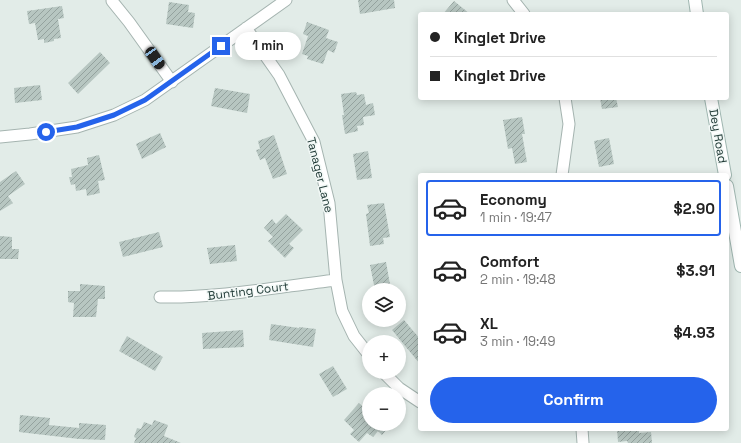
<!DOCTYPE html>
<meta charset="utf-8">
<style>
body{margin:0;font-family:"Space Grotesk",sans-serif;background:#f2f2f2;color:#222;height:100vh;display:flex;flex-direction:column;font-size:15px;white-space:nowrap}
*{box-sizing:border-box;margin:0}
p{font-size:13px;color:#767676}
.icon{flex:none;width:22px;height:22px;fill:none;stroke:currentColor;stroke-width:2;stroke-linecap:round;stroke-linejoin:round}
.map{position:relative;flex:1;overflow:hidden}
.details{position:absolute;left:418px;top:173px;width:311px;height:258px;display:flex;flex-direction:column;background:#fff;border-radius:4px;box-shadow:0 2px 10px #0003}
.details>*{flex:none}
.top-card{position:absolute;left:418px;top:12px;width:311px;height:88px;border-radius:4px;box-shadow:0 2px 10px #0003;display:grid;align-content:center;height:88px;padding:0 12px;background:#fff}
.fabs{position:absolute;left:362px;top:283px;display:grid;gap:8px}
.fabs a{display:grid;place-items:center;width:44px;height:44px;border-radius:50%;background:#fff;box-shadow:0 2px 10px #0003;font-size:20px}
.end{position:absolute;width:18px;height:18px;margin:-9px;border:5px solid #2563eb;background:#fff;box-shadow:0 0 0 2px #fff}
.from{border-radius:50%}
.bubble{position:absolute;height:28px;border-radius:14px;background:#fff;box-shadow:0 2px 10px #0003;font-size:13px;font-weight:700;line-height:28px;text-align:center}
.car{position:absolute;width:12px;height:24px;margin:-12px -6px;border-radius:5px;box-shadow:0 0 3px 1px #0007;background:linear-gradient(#222 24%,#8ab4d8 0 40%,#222 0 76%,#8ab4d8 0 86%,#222 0)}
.top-card b{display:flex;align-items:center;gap:14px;height:38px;font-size:15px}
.top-card b+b{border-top:1px solid #e0e0e0}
.top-card i{width:10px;height:10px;background:#222}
ul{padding:7px 0 0;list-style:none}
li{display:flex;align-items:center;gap:12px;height:56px;margin:0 8px 6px;padding:0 4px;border:2px solid transparent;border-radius:4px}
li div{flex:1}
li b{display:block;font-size:15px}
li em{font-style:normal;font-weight:700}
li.active{border-color:#2563eb}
li>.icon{width:36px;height:36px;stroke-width:1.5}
.cta{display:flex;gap:8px;margin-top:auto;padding:8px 12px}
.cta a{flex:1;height:46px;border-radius:24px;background:#2563eb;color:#fff;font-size:16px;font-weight:700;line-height:46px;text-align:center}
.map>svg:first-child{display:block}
.building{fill:url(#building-hatch)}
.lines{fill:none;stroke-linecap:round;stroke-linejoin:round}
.street-casing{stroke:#a5b4b0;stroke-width:13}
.secondary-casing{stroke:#a0b7b1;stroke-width:14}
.street{stroke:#fff;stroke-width:11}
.secondary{stroke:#fff;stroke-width:12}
.route{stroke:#2563eb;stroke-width:5}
.labels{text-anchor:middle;stroke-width:3;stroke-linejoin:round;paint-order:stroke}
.street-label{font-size:12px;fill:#223c38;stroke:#f2f8f6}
</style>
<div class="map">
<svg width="741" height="443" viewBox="0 0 741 443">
<defs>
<pattern id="building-hatch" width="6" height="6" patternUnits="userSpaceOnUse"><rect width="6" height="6" fill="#b7c6c1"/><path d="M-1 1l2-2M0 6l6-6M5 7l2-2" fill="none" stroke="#94a29e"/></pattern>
</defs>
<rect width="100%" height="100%" fill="#e2ece8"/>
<path class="building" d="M358 0H394L395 8 360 14Z
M454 1 470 14H443Z
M169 2 189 5 188 12 195 13 193 28 166 24Z
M62 6 64 18 58 19 61 38 54 39V41L44 43V39L38 40 35 23 29 24 27 11Z
M307 22 329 30 326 38 338 42 334 53 328 50 323 64 307 59 308 56 302 54 308 36 303 34Z
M100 52 110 63 78 94 68 83Z
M40 85 42 100 15 103 14 88Z
M215 88 250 94 247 113 211 106Z
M356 92 357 95 364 94 366 105 373 103 375 115 363 117 364 125 357 126 358 131 345 134 342 115H344L341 94Z
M600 98H616L618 107 602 109Z
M522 117 525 134H522L527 162 515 164 512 148 508 149 503 120Z
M160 133 166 147 142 159 136 144Z
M274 135 287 174 273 179 265 158 260 160 256 150 260 149 258 141Z
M609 138 614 164 599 167 594 141Z
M368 151 372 178 357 180 353 154Z
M99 155 105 180 98 181 100 193 87 196 86 189 76 191 75 184 71 185 69 177H72L71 169 88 165 87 158Z
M16 171 25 184 8 196 13 203 0 211V182Z
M384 203 390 237 383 238 384 244 370 246 366 214 369 213 367 205Z
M286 214 303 230 289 244 294 248 285 258 268 241 273 237 264 228 272 219 276 224Z
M159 232 163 247 123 257 119 242Z
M0 236 12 237V249H19L18 259H0Z
M235 245 237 261 210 264 207 248Z
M386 262 391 290H375L370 265Z
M80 284 105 286V299H98L96 317H73L74 303 68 302V291H80Z
M404 320 420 339V364L392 330Z
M271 324 299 328V327L316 329 313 347 269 340Z
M243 330 244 347 203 349 202 333Z
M127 336 163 357 155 371 119 351Z
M333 366 347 389 333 397 319 374Z
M359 403 366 409 362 414 369 420V424H391L382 435 378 431 373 437 367 433 359 442 350 434 354 430 344 420Z
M20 415 50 418 49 425 79 428V423L106 425 105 440 79 439 19 432Z
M154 420 168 425 164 436 181 443H134L136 438 134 437 137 428 141 429 144 422 152 425Z
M617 429H639V433L651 432 652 443H628L627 441 618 442Z"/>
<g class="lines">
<g class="street-casing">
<path id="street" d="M513 0 524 14
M112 1 129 22 172 82
M246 28 279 75 314 142 329 203 336 280 342 311 354 336 369 355
M0 137 30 134 77 127 114 115 145 100 286 0
M562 175 569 124 565 98
M160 297C220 298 277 287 336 280
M383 372 399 388 420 402
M582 429 583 443"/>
</g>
<g class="secondary-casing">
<path id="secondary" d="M695 0 697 14
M711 98 725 175
M727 186 741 266"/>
</g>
<use href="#street" class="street"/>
<use href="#secondary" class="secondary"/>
</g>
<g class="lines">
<path class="route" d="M46 132 77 127 114 115 145 100 221 46"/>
</g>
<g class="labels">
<g class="street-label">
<text transform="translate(718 136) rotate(80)" y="4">Dey Road</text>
<text transform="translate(320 175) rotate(76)" y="4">Tanager Lane</text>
<text transform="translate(248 291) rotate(-7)" y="4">Bunting Court</text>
</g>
</g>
</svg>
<div class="fabs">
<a><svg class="icon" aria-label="layers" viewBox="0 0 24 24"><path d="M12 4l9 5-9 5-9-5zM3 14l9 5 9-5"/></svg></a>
<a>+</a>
<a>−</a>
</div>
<i class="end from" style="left:46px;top:132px"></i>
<i class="end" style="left:221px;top:46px"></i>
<div class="bubble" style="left:235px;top:32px;width:66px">1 min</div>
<i class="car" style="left:155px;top:58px;rotate:145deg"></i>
<div class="top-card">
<b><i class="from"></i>Kinglet Drive</b>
<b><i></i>Kinglet Drive</b>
</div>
<section class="details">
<ul>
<li class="active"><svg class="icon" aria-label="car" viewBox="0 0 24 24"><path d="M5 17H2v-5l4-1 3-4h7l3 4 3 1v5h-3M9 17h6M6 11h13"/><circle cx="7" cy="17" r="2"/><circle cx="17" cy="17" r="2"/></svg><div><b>Economy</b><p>1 min · 19:47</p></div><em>$2.90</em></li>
<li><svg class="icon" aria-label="car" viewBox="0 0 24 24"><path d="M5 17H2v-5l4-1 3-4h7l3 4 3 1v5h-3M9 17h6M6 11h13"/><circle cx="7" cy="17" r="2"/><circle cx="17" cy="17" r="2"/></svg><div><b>Comfort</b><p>2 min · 19:48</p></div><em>$3.91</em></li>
<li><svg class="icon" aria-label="car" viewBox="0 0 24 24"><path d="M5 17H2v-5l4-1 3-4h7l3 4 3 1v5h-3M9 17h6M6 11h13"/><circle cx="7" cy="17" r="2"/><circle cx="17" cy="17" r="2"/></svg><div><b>XL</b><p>3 min · 19:49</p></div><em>$4.93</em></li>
</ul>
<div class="cta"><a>Confirm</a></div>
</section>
</div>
